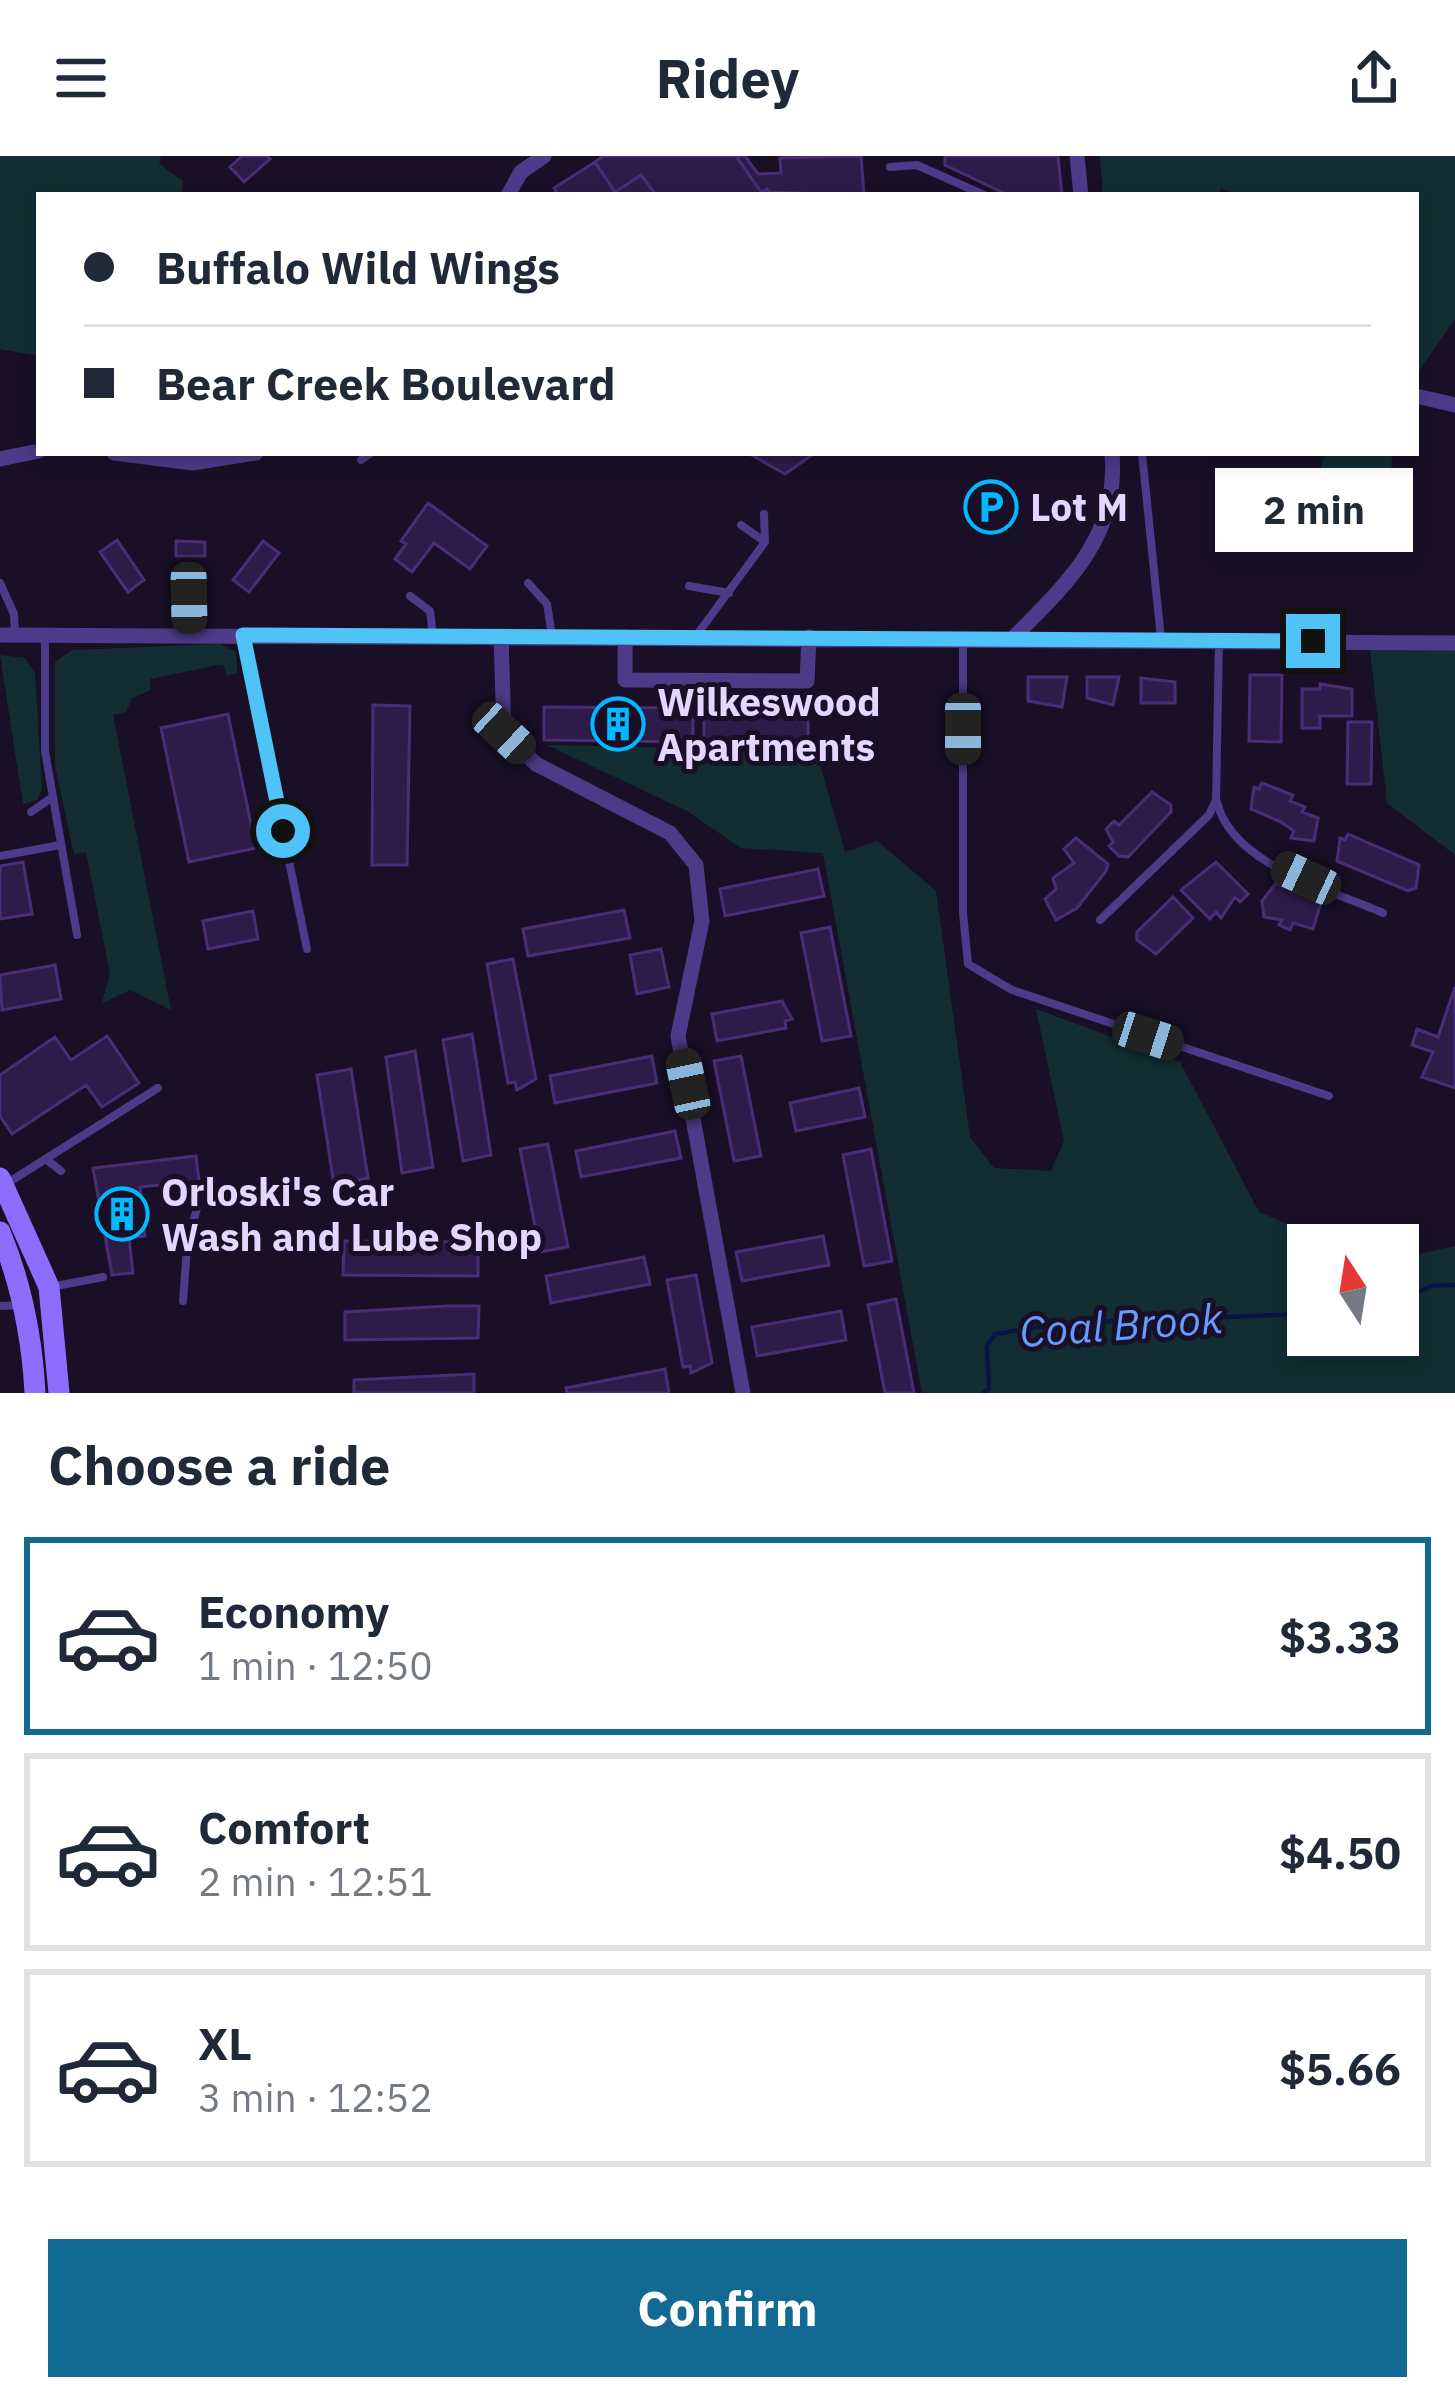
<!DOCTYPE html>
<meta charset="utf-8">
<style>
body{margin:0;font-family:"IBM Plex Sans",sans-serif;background:#f2f2f3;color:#1f2937;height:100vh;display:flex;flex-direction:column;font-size:45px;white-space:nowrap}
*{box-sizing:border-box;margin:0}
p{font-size:39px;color:#747a83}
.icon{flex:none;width:66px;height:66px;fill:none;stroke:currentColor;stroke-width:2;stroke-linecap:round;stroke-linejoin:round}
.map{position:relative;height:1237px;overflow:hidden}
.side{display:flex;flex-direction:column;background:#fff;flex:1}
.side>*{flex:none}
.banner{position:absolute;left:36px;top:36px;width:1383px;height:264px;border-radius:0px;box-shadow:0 6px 18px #0003;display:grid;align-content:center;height:264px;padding:0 48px;background:#fff}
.needle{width:78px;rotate:348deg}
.fabs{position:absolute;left:1287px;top:1068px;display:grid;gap:24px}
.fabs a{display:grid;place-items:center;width:132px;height:132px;border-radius:0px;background:#fff;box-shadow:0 6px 18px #0003;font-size:60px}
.end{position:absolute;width:54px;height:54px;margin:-27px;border:15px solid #4fc3f7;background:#111;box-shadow:0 0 0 6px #111}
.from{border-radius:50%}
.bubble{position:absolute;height:84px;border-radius:0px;background:#fff;box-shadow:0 6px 18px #0003;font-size:39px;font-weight:700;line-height:84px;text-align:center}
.car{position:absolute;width:36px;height:72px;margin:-36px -18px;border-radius:15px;box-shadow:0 0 9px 3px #0007;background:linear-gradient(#222 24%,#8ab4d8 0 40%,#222 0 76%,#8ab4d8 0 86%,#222 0)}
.banner b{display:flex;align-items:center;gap:42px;height:114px;font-size:45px}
.banner b+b{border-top:3px solid #e0e1e3}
.banner i{width:30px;height:30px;background:#1f2937}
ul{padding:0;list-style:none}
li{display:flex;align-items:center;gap:36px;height:198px;margin:0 24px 18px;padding:0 24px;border:6px solid #e0e1e3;border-radius:0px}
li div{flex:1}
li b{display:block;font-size:45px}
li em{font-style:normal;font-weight:700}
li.selected{border-color:#126991}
li>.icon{width:108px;height:108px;stroke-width:1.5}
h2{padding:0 48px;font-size:54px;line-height:144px}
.cta{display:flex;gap:24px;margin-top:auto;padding:24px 48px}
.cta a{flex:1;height:138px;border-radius:0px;background:#126991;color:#fff;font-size:48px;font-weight:700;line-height:138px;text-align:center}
header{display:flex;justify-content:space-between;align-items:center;height:156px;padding:0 48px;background:#fff;font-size:54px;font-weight:700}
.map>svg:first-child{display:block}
.green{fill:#132e33}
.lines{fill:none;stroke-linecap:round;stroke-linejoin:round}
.stream{stroke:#0a1547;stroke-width:4.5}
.building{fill:#2d1c4a;stroke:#492d76;stroke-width:3}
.service{stroke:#4c3b88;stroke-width:8}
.minor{stroke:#4c3b88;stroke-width:15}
.secondary{stroke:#8c6eff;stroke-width:21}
.route{stroke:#4fc3f7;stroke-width:15}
.labels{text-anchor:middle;stroke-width:10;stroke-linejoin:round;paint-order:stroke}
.poi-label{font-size:39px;font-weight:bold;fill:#e3d7ff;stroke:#191028;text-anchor:start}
.water-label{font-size:42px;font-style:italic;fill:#659cff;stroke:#191028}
</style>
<header><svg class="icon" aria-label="menu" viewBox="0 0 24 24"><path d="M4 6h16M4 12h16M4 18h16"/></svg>Ridey<svg class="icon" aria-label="share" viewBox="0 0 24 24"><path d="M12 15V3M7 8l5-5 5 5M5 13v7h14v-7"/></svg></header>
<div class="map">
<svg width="1455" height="1237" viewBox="0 0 1455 1237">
<rect width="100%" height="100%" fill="#191028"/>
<path class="green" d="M0 0H161L159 8 183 25 181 39H39V200L0 193Z
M1100 0H1455V163L1416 219V39H1238L1221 32 1219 39H1103Z
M1326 297H1392L1389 366 1317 321Z
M220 488 236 496 237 517 227 520 223 508 150 523 151 534 132 542 126 556 113 559 171 854 130 834 102 847 110 818 86 696 74 698 55 610V506L72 494Z
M1370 493 1455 494V699L1387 647Z
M0 499 25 502 35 517 42 633 37 644 23 648Z
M547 589 816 595 845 696 877 685 936 735 970 981 994 1012 1051 1015 1064 985 1036 853 1180 906 1259 1056 1336 1089H1308V1179H1398V1103L1455 1090V1237H922L823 697 741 692 687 655Z"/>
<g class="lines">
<path class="stream" d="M1398 1145 1431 1130 1455 1129
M983 1237 989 1233 987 1190 995 1178 1065 1167 1308 1158"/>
</g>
<path class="building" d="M242 0H267L270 3 244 26 230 11Z
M603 0H736L761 36 767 33 771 39H656L641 19 615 36 595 6Z
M736 0H745L758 18 781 17 780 2 861 0 864 39 761 36Z
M945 0H1058L1062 39H1008L945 9Z
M595 6 615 36 641 19 656 39H558L554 32Z
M748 297H815L785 318Z
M428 347 487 390 470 413 434 387 412 416 395 403 406 388 401 385Z
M117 384 144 424 128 436 100 396Z
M176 385 205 386V400H176Z
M263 385 279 397 249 436 233 424Z
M1250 519H1282L1281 586 1249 585Z
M1028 521H1067L1062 551 1028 545Z
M1087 521H1119L1113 549 1087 542Z
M1141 522 1175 526V547H1141Z
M1320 528 1352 533V560H1320V572H1302V533H1320Z
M373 549 410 550 407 709H372Z
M544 551 693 552V586L544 584Z
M704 554H808V587H704Z
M228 558 256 692 189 706 161 572Z
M1348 566H1372L1371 628H1347Z
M1262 627 1293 639 1290 645 1305 651 1302 656 1318 662 1314 685 1291 682 1294 675 1281 666 1251 653 1254 631 1259 633Z
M1152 636 1171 649V656L1128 701 1119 700 1109 690 1113 686 1106 673 1114 665 1119 669Z
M1348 678 1419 709 1416 732 1408 735 1337 705 1340 682 1345 684Z
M1076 682 1108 708 1106 715 1077 752 1056 764 1045 743 1056 733 1053 722 1074 707 1064 693Z
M23 706 32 758 0 763V710Z
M1216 706 1248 738 1240 746 1235 741 1221 762 1216 756 1210 763 1181 734Z
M818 713 824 740 725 760 720 733Z
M1276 727 1321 747 1313 773 1293 767 1290 774 1279 769 1282 764 1264 761 1262 745Z
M1173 741 1193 762 1156 798 1137 784V776Z
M624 754 630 782 528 800 523 773Z
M253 755 258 783 208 793 203 765Z
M830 771 851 880 822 885 801 777Z
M661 793 669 831 637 838 630 799Z
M513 803 536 923 517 934 515 926 508 927 487 808Z
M55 809 61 843 2 854 0 819Z
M1455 831V932L1422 921 1433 896 1412 889 1417 873 1438 881Z
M782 845 792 863 785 865 786 872 717 885 712 858Z
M472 878 491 999 463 1005 443 884Z
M107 880 139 927 102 951 86 929 12 978 0 960V919L55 881 71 904Z
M415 895 433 1011 402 1017 386 901Z
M652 900 657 927 555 947 550 920Z
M741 900 761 1000 734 1005 714 905Z
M351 913 368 1022 334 1029 317 919Z
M859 932 865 961 796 975 790 947Z
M675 975 681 1002 581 1021 576 995Z
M548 988 568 1091 540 1096 520 993Z
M871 993 892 1105 864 1110 843 999Z
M196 1000 199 1025 140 1031 145 1080 129 1082 133 1117 112 1119 93 1012Z
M823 1080 829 1109 742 1125 736 1096Z
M344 1085 478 1086V1120L343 1119Z
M644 1101 650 1128 551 1147 546 1120Z
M696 1119 712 1207 691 1217 690 1210 683 1211 667 1124Z
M896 1143 914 1237H885L868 1149Z
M447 1150H479L478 1182 345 1184V1156Z
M841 1155 846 1184 757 1200 752 1171Z
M665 1213 669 1237H567L566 1232Z
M474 1218V1237H354V1224Z"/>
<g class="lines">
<path class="service" d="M890 11 917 9 984 39
M1142 297 1161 483
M361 304 371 297
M741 369 764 385
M0 427 14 458 15 478
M528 427 547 448 552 480
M689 430 729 437
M410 440 430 455 433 480
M189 442 190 478
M45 479V595L77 779
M243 480 307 793
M696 480 765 386 764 358
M963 482V757L968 808 1012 834 1329 940
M1217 646C1232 709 1329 733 1383 757
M31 656 51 642
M0 700 60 689
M1100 764 1209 659 1216 644 1219 485
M47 1004 61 1015
M6 1028 158 932
M51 1131 103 1121
M183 1145 187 1092 203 1028
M0 1150 23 1149"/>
<path class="minor" d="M1077 0 1081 39
M508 39 521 16 544 0
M1416 240 1455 249
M114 297 193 307 256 297
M0 303 39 295
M0 479 1455 487
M501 480 504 577 536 608 670 677 696 709 702 765 678 880 743 1237
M1015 480C1069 426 1119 379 1112 297
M625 481V524L807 525 809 481"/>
<path class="secondary" d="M0 1022 49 1131 59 1237
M0 1076C22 1129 32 1180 35 1237"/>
</g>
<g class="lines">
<path class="route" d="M283 675 243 479 1313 485"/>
</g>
<defs>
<g id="parking-ring" transform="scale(2.7)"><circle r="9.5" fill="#191028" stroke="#03b8ff" stroke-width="1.5"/><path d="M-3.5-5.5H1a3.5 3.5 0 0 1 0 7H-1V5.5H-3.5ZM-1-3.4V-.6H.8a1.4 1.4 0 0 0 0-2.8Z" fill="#03b8ff"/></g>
<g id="building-ring" transform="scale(2.7)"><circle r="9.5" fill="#191028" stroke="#03b8ff" stroke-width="1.5"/><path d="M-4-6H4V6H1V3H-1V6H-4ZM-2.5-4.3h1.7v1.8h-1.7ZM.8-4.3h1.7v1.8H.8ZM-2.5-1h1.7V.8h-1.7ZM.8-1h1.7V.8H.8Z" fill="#03b8ff"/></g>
</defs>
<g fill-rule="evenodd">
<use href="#parking-ring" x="991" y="351"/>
<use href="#building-ring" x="618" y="568"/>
<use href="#building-ring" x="122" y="1058"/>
</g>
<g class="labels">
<g class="poi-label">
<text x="1030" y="365">Lot M</text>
<text x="657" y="560">Wilkeswood<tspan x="657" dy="45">Apartments</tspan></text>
<text x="161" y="1050">Orloski's Car<tspan x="161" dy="45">Wash and Lube Shop</tspan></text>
</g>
<g class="water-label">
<text transform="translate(1121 1169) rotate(-4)" y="15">Coal Brook</text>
</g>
</g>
</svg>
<div class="fabs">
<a><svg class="needle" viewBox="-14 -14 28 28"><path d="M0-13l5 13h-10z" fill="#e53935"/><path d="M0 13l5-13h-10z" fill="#747a83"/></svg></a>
</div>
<i class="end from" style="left:283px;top:675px"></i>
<i class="end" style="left:1313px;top:485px"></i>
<div class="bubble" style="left:1215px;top:312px;width:198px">2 min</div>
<i class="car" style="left:189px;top:442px;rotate:179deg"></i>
<i class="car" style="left:963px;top:573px;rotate:180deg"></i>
<i class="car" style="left:504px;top:577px;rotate:133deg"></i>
<i class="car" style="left:1306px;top:722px;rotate:295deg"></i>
<i class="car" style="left:1148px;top:880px;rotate:108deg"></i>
<i class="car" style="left:688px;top:928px;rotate:348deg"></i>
<div class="banner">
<b><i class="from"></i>Buffalo Wild Wings</b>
<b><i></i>Bear Creek Boulevard</b>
</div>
</div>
<section class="side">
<h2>Choose a ride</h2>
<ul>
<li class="selected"><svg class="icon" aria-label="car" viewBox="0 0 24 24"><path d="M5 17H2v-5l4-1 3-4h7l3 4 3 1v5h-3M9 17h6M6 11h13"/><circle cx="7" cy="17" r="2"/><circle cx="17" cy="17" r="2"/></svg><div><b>Economy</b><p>1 min · 12:50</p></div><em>$3.33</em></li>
<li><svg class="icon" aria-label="car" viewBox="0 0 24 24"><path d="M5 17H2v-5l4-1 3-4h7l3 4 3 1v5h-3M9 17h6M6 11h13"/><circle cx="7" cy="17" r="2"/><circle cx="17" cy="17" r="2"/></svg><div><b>Comfort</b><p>2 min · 12:51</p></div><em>$4.50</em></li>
<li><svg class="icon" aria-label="car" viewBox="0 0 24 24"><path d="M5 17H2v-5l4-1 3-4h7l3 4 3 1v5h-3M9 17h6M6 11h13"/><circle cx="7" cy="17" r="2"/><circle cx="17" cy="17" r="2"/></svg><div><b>XL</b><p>3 min · 12:52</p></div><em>$5.66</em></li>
</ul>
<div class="cta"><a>Confirm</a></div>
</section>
